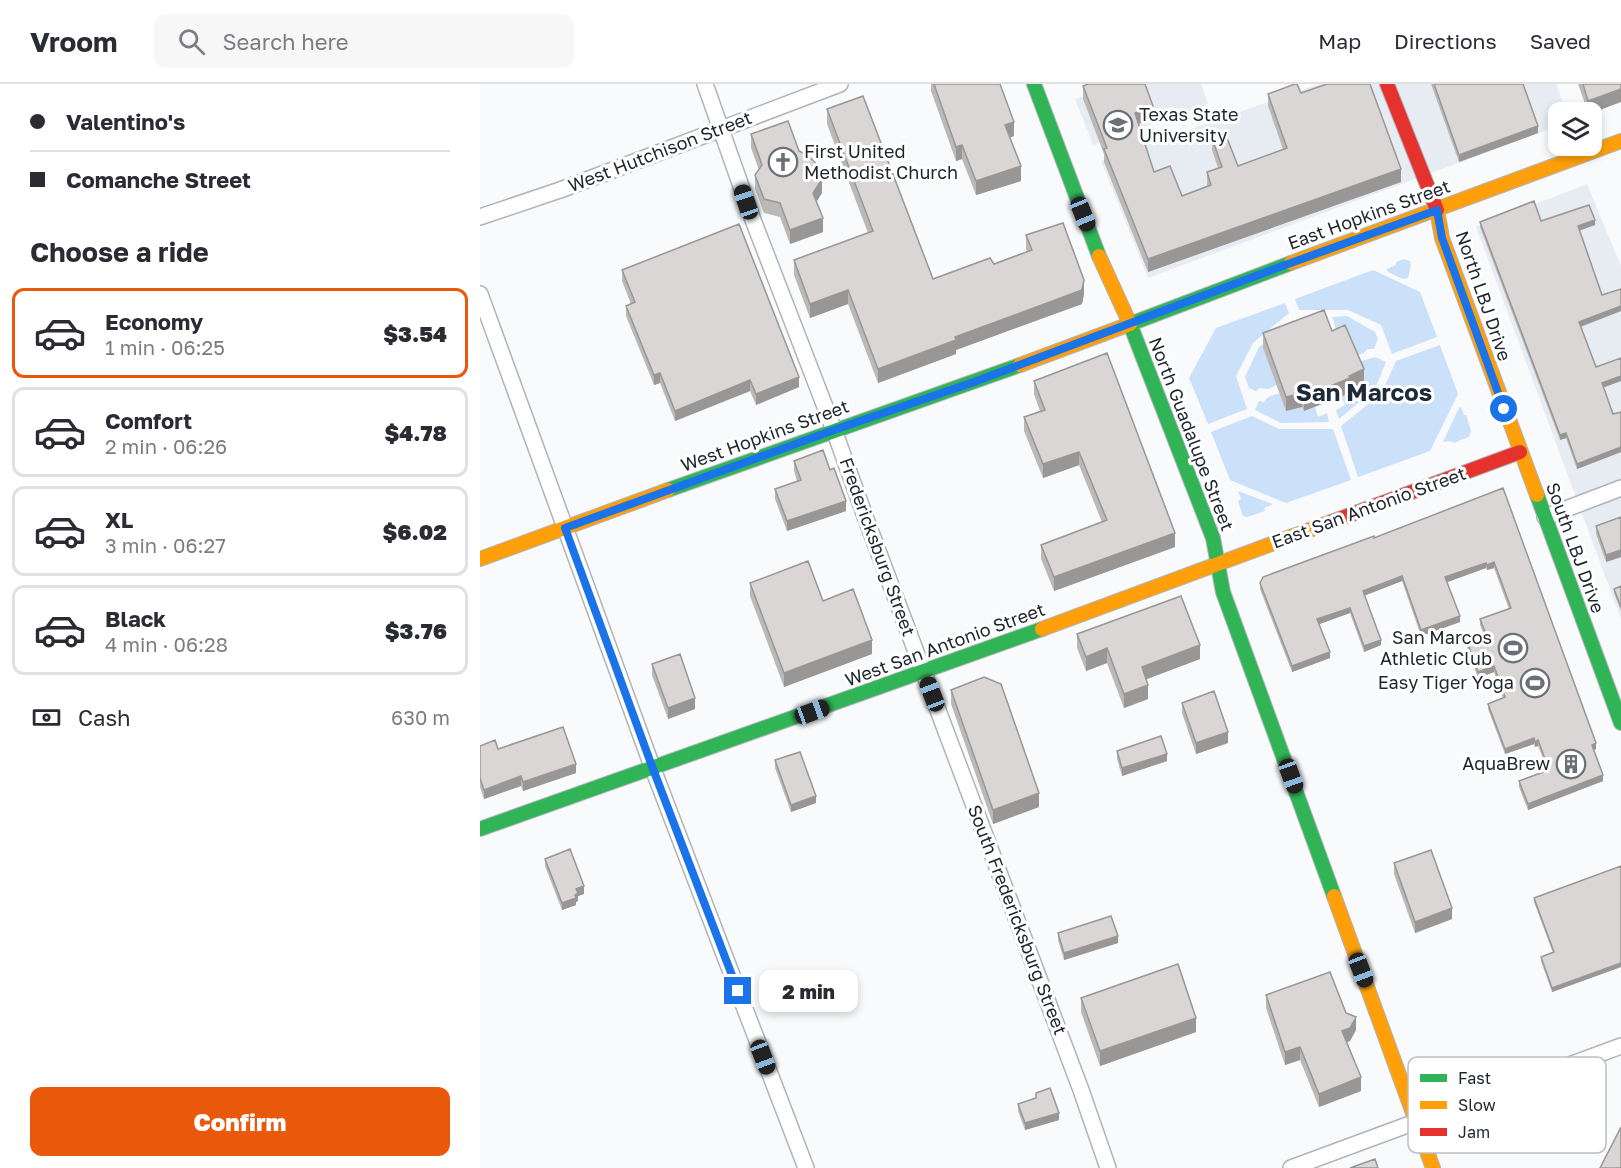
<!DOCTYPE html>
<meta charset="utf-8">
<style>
body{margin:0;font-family:"Golos Text",sans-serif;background:#f7f7f7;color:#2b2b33;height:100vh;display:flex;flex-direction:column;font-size:22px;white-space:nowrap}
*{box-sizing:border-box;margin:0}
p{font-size:20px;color:#7c7c81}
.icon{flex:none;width:33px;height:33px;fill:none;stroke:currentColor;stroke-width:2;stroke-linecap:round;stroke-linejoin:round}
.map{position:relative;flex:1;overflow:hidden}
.sheet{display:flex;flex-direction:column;background:#fff;width:480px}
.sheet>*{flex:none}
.top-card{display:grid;align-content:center;height:132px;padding:0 30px;background:#fff}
.fabs{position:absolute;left:1068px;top:18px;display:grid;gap:12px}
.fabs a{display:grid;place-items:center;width:54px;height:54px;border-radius:12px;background:#fff;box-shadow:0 3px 9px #0003;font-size:30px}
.end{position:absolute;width:27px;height:27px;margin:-14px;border:8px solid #1a73e8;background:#fff;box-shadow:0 0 0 3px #fff}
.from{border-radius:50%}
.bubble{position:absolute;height:42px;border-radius:12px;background:#fff;box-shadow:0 3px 9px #0003;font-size:20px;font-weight:800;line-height:42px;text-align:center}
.car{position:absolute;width:18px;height:36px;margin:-18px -9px;border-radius:8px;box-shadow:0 0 4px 2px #0007;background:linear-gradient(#222 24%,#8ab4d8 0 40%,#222 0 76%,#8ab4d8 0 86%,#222 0)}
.top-card b{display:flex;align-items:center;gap:21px;height:57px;font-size:22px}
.top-card b+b{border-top:2px solid #e1e1e2}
.top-card i{width:15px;height:15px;background:#2b2b33}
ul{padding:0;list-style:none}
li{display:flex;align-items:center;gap:18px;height:90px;margin:0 12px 9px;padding:0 18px;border:3px solid #e1e1e2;border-radius:12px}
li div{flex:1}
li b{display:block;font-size:22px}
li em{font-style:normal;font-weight:800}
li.on{border-color:#ea580c}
li>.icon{width:54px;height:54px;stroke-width:1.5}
h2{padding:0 30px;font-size:27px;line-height:72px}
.pay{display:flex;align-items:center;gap:15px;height:66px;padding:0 30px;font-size:22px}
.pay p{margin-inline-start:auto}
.primary-button{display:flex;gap:12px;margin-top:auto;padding:12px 30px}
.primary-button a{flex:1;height:69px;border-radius:12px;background:#ea580c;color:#fff;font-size:24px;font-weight:800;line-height:69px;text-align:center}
header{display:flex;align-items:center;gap:36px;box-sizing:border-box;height:84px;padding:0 30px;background:#fff;border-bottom:2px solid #e1e1e2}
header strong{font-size:28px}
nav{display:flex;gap:33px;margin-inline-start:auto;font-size:21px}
.search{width:420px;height:54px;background:#f7f7f7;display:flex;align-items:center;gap:15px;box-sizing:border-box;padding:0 21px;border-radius:12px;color:#7c7c81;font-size:22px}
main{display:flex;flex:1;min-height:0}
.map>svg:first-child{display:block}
.built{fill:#e7ecf3}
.green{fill:#cbe0f9}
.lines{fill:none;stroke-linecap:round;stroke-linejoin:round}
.street-casing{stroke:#b0b4b9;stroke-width:18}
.fast-casing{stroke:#b0b4b9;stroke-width:16}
.slow-casing{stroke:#b0b4b9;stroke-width:16}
.jam-casing{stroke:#b0b4b9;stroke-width:16}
.street{stroke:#fefeff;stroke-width:15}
.fast{stroke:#30b455;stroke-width:14}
.slow{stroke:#ff9f0a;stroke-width:14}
.jam{stroke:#e5322d;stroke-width:14}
.wall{fill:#bbb8b8}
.shaded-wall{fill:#999696}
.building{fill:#dad6d6;stroke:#999696;stroke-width:1.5}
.route{stroke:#1a73e8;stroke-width:8}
.labels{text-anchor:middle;stroke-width:6;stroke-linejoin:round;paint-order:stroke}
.poi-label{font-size:18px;fill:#1e252c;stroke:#fff;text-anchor:end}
.street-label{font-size:18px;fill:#1e252c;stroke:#fff}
.district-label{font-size:24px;font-weight:bold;fill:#1d2a3a;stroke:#fff}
.key{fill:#fff;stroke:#bcbec0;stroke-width:1.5}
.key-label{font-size:16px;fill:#1e252c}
</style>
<header>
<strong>Vroom</strong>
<div class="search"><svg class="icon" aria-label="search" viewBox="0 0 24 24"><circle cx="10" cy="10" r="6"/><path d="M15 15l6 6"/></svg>Search here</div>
<nav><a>Map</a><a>Directions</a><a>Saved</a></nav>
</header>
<main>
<section class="sheet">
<div class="top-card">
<b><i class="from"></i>Valentino's</b>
<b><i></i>Comanche Street</b>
</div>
<h2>Choose a ride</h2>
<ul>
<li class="on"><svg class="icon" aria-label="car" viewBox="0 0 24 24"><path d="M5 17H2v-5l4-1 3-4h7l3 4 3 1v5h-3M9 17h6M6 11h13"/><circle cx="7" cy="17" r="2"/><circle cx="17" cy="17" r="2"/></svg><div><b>Economy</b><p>1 min · 06:25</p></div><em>$3.54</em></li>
<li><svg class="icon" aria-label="car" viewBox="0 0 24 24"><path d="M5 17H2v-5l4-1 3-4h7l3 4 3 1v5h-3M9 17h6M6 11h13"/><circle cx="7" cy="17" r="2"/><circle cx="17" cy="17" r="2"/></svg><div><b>Comfort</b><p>2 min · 06:26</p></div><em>$4.78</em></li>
<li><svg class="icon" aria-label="car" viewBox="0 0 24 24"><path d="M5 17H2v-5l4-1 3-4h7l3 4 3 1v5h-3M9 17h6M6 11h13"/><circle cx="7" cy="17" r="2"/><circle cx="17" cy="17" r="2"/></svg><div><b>XL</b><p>3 min · 06:27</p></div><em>$6.02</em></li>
<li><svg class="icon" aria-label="car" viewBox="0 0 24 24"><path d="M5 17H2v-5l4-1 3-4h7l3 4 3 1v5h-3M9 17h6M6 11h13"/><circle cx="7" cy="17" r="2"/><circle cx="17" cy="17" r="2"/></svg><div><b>Black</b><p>4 min · 06:28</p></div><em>$3.76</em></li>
</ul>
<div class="pay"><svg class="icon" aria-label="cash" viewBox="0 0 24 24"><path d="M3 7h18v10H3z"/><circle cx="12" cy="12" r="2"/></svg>Cash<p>630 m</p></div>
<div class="primary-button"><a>Confirm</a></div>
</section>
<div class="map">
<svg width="1141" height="1084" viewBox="0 0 1141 1084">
<rect width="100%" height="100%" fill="#f8fafc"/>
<path class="built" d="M636 0H721L728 20 613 61 595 15Z
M839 0H1076L1086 28H1078V42L668 194 621 77Z
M1107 100 1141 182V535L996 143Z"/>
<path class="green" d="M924 175 930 177 931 181 928 194 923 195 908 188 907 185 916 181V178Z
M893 186 940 208 957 253 912 270 901 241 868 226H819L815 215Z
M805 219 809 229 773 259 756 292 767 325 728 340 709 294 736 244Z
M867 232 895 248 898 255 894 265H887L884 269 878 271 869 248 858 251 852 233Z
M813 236 817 250 783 264 797 301 788 305 780 304 776 307 769 304 765 293 779 263Z
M960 261 978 310 950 367 878 393 861 342 901 310 916 277Z
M895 273 906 278 895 305 859 335 856 326 865 321 861 312 869 309 875 279Z
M800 309 807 327 822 323 824 327 835 323 838 333 847 329 849 338 801 339 775 326 779 317 784 318 788 313Z
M981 323 984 331H986L991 347 989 353 973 359 971 357 963 358 979 324Z
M772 332 799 345H853L871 396 806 419 750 396 731 348Z
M758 407 793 420 784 424 785 427 767 433 763 432 758 417 761 415Z"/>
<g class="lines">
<g class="street-casing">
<path id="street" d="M225 0 273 136 354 346 386 435 601 1006 628 1084
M0 133 80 106 360 0
M0 210 173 685 326 1084
M1065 433 1141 404
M811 1084 1141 962"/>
</g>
<g class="fast-casing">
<path id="fast" d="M554 0 619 172
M811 179 650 240 733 454 743 508 854 812
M188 406 540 281
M1057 411 1141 639
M0 745 562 545"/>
</g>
<g class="slow-casing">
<path id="slow" d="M957 126 962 154 1057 411
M811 179 1141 57
M540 281 650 240 619 172
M0 475 188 406
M562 545 851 438
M854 812 953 1084"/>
</g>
<g class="jam-casing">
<path id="jam" d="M907 0 957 126
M851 438 1040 368"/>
</g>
<use href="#street" class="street"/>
<use href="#fast" class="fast"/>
<use href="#slow" class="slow"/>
<use href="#jam" class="jam"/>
</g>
<path class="wall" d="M451 0H520L534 52 530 54 541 97 496 111 482 75 476 77 451 7Z
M951 0H1043L1058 49 979 78Z
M1098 0H1141L1112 29 1108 28Z
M603 2 673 35 658 40 674 88 702 112 727 102V88L738 84 732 66V54L758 82 803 65 788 22V10L821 9 921 98 668 188 624 78V70L603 15Z
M347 25 453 195 514 180 547 168 546 165V151L604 210 602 220 476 266V270L398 299 368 220 330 234 314 191V176L388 149 347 40Z
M271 50 319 67 342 109 336 118 343 148 310 160 300 133 284 129 275 105V91L279 86 271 64Z
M1061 137 1115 141 1099 147 1122 211 1141 205V227L1101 243 1116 283 1141 297 1123 303 1133 330 1141 328V368L1097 385 1086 354 1080 356 1000 143V138Z
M142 186 319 303 276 321 270 307 195 337 180 299 174 301 146 232V222L151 220 142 197Z
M852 247 884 299 870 306V309L824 327 822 323 806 327 783 264V249Z
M554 297 695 463 574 507 561 475V461L622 438 599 381 563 394 544 347V333L560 327 554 310Z
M314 377 366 427 307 447 295 415V405L317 397 314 387Z
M1023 404 1116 665 1113 666 1123 697 1048 726 1039 703V697L1068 686 1058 662 1055 663 1054 660 1025 670 1008 625V620L1023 614 1014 588 998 594 987 563V557L1004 551 1000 541V535L1029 525 1014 484 1007 486 1006 484 967 498 980 538 941 552 922 497 884 512 901 561 884 568 870 529 839 540 850 574 812 588 780 505V499Z
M1141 433V473L1126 478 1116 450V442Z
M270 499 343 517 392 570 304 603 270 512Z
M1141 502V527L1134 509V505Z
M597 550 720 575 666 595 668 615 644 624 627 579 606 587 597 564Z
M172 580 215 625 188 635 172 591Z
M471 606 559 723 513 740 471 620Z
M702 619 748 659 716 670 702 629Z
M0 662 18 665 96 689 43 707 41 702 4 715 0 703Z
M637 667 687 677 642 692 637 675Z
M295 676 336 719 311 728 295 684Z
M65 775 104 810 98 812V817L96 818V821L82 826 65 782Z
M914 779 972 835 935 849 914 790Z
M1141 782V883L1072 908 1061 877V873L1073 869 1054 818V814Z
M578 849 638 859 584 876 578 856Z
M786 911 866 929 876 946 870 957 866 958 881 1007 839 1023 820 976 805 981 786 924Z
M601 914 716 948 620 982 601 928Z
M538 1020 579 1036 545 1046 538 1027Z"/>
<path class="shaded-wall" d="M1141 5V18L1112 29 1108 28V17Z
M673 22V35L655 41V29Z
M534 38V52L525 55V41Z
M1058 42V49L979 78V71Z
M482 61V75L476 77V63Z
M541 82V97L496 111V97Z
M921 85V98L668 188V175Z
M342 95V109L333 123V109Z
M343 134V148L310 160V146Z
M1115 136V141L1098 147V142Z
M604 196V210L602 220 476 266V270L398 299V285Z
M368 206V220L330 234V220Z
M1141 222V227L1099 243V238Z
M884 285V299L870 306V309L824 327V313Z
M180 289V299L174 301V291Z
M1141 292V297L1122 304V299Z
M319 293V303L276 321V310Z
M270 296V307L195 337V327Z
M822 309V323L806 327V313Z
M1086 349V354L1080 356V351Z
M1141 363V368L1097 385V380Z
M599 368V381L563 394V380Z
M366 417V427L307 447V437Z
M695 449V463L574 507V493Z
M1141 466V473L1126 478V471Z
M1014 478V484L1007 486V481Z
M1006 479V484L965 499V493Z
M922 492V497L883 512V507Z
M870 524V529L837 541V535Z
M980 532V538L941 552V546Z
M392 556V570L304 603V589Z
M901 556V561L884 568V562Z
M720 561V575L662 597V583Z
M627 564V579L606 587V573Z
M850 568V574L812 588V582Z
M1014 582V588L998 594V588Z
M668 601V615L644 624V610Z
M215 614V625L188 635V624Z
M748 648V659L716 670V659Z
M1054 654V660L1025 670V665Z
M1058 656V662L1055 663V658Z
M1116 659V665L1112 667V661Z
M687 670V677L642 692V684Z
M96 680V689L43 707V698Z
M1123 691V697L1048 726V720Z
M41 692V702L4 715V706Z
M559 709V723L513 740V726Z
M336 712V719L311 728V721Z
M104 802V810L98 812V817L96 818V821L82 826V819L96 805Z
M972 824V835L935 849V838Z
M638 852V859L584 876V869Z
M1141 879V883L1072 908V904Z
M876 933V946L870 957 862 960V947Z
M716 934V948L620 982V967Z
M820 963V976L805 981V968Z
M881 993V1007L839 1023V1010Z
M579 1029V1036L545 1046V1039Z"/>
<path class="building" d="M454 0H520L534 38 525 41 541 82 496 97 482 61 476 63Z
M608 0H665L673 22 655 29 674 88 690 82 702 112 731 101 727 88 742 83 732 54 745 49 758 82 807 64 788 10 815 0H817L821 9 847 0H890L921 85 668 175 624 65 627 64 603 2Z
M954 0H1043L1058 42 979 71Z
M1103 0H1141V5L1108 17Z
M383 12 453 195 510 174 514 180 552 166 546 151 583 139 604 196 602 206 475 253 476 256 398 285 368 206 330 220 314 176 393 147 347 25Z
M308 37 319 67 329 72 340 84 342 95 333 109 343 134 310 146 300 119 284 115 275 91 282 81 271 50Z
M1054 117 1061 137 1109 121 1115 136 1098 142 1122 211 1141 205V222L1099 238 1116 283 1141 274V292L1122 299 1133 330 1141 328V363L1097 380 1086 349 1080 351 1000 138Z
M259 140 319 293 276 310 270 296 195 327 180 289 174 291 146 222 155 218 142 186Z
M844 226 852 247 865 241 884 285 869 292 870 294 824 313 822 309 806 313 783 249Z
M627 269 695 449 574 493 561 461 627 436 599 368 563 380 544 333 565 326 554 297Z
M343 366 350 386 354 384 366 417 307 437 295 405 321 396 314 377Z
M1023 404 1116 659 1112 661 1123 691 1048 720 1039 697 1069 686 1058 656 1055 658 1054 654 1025 665 1008 620 1025 613 1014 582 998 588 987 557 1006 550 1000 535 1031 524 1014 478 1007 481 1006 479 965 493 980 532 941 546 922 492 883 507 901 556 884 562 870 524 837 535 850 568 812 582 780 499 783 493 894 452V454Z
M1141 433V466L1126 471 1116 442Z
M328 477 343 517 373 505 392 556 304 589 270 499Z
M1141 502V523L1134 505Z
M701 512 720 561 662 583 668 601 644 610 627 564 606 573 597 550Z
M200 570 215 614 188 624 172 580Z
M504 593 521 600 559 709 513 726 471 606Z
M734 607 748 648 716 659 702 619Z
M83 643 96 680 43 698 41 692 4 706 0 694V662L15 656 18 665Z
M681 652 687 670 642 684 637 667Z
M320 668 336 712 311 721 295 676Z
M90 765 104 802 96 805 98 809 95 811 96 814 82 819 65 775Z
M951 766 972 824 935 838 914 779Z
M1141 782V879L1072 904 1061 873 1074 868 1054 814Z
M631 832 638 852 584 869 578 849Z
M698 880 716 934 620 967 601 914Z
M850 888 866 929 876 933 870 944 862 947 881 993 839 1010 820 963 805 968 786 911Z
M570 1004 579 1029 545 1039 538 1020 556 1014V1009Z
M1141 1043V1084H1120Z
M895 1075 898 1084H870Z"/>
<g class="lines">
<path class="route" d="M258 907 173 685 85 444 354 346 494 298 797 184 957 126 962 154 1024 325"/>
</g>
<defs>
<g id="university-ring" transform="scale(1.5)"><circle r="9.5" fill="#fff" stroke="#6a7075" stroke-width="1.5"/><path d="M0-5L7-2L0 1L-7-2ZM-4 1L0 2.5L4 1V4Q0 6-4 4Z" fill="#6a7075"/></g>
<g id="church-ring" transform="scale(1.5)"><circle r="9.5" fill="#fff" stroke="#6a7075" stroke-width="1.5"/><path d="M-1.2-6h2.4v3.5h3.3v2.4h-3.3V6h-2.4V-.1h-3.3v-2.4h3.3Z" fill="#6a7075"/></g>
<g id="stadium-ring" transform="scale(1.5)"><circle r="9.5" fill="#fff" stroke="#6a7075" stroke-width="1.5"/><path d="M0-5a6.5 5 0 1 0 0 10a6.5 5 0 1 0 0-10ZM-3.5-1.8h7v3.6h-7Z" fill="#6a7075"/></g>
<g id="building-ring" transform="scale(1.5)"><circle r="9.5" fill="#fff" stroke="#6a7075" stroke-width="1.5"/><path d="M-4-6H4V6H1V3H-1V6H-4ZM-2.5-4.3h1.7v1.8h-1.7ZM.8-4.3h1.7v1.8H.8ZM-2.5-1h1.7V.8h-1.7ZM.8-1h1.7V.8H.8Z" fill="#6a7075"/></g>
</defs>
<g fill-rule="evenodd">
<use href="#university-ring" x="638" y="41"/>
<use href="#church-ring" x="303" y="78"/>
<use href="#stadium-ring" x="1033" y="564"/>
<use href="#stadium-ring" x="1055" y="599"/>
<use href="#building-ring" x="1091" y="680"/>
</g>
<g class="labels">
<g class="poi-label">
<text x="659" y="37" text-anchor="start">Texas State<tspan x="659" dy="21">University</tspan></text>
<text x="324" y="74" text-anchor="start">First United<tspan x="324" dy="21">Methodist Church</tspan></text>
<text x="1012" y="560">San Marcos<tspan x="1012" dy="21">Athletic Club</tspan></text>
<text x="1034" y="605">Easy Tiger Yoga</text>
<text x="1070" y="686">AquaBrew</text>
</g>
<g class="street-label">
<text transform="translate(180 68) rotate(-21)" y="6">West Hutchison Street</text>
<text transform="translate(889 131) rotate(-20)" y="6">East Hopkins Street</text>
<text transform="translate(1003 212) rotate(71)" y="6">North LBJ Drive</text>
<text transform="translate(711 350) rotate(69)" y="6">North Guadalupe Street</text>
<text transform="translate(285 352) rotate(-20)" y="6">West Hopkins Street</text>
<text transform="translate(889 424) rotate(-20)" y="6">East San Antonio Street</text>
<text transform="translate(397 463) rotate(70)" y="6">Fredericksburg Street</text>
<text transform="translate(1095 464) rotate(70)" y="6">South LBJ Drive</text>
<text transform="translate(465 561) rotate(-20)" y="6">West San Antonio Street</text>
<text transform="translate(537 836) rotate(69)" y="6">South Fredericksburg Street</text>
</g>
<g class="district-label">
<text x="884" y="317">San Marcos</text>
</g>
</g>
<rect x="928" y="973" width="198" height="96" rx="9" class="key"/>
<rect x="940" y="990" width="27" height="8" fill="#30b455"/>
<rect x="940" y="1017" width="27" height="8" fill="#ff9f0a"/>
<rect x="940" y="1044" width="27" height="8" fill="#e5322d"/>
<g class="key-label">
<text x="978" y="1000">Fast</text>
<text x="978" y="1027">Slow</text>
<text x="978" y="1054">Jam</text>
</g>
</svg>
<div class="fabs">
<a><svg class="icon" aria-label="layers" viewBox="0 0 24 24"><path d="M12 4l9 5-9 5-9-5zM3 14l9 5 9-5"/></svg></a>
</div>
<i class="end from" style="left:1024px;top:325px"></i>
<i class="end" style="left:258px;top:907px"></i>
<div class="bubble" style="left:279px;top:886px;width:99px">2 min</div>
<i class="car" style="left:266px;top:118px;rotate:341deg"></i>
<i class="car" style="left:603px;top:130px;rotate:158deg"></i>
<i class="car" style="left:452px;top:610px;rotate:339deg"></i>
<i class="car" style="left:332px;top:628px;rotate:70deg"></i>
<i class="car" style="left:811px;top:692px;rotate:160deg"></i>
<i class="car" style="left:881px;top:886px;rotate:159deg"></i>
<i class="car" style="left:283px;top:973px;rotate:159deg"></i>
</div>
</main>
